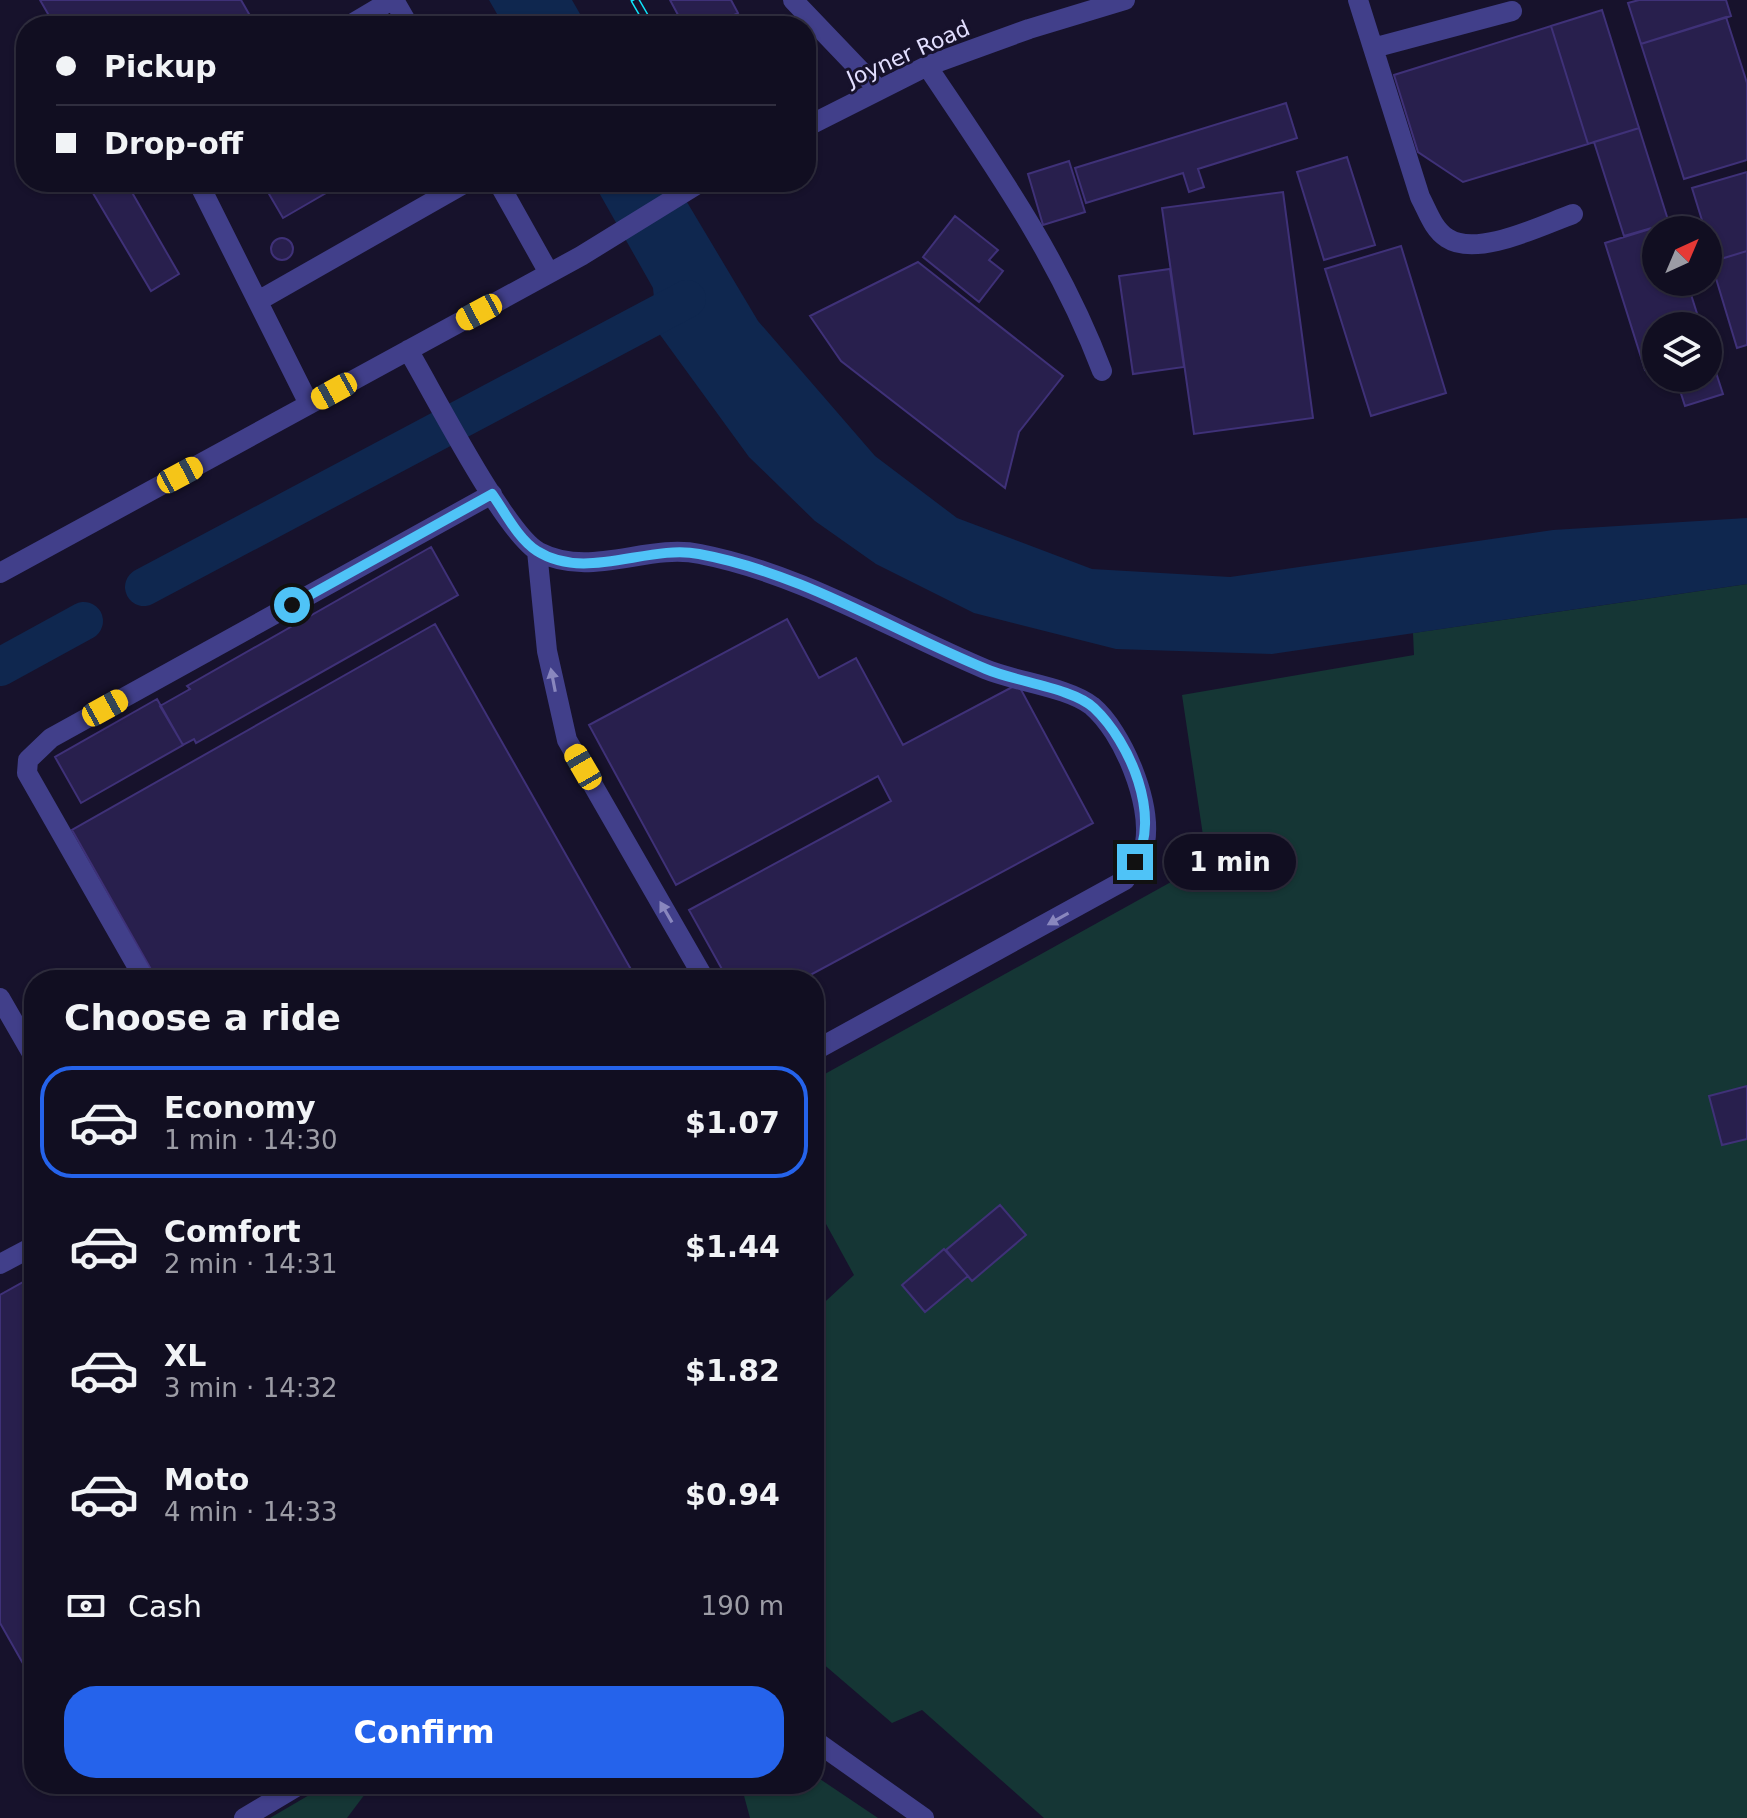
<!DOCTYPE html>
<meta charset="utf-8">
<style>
body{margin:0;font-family:"DejaVu Sans",sans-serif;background:#1a172a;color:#f1f3f6;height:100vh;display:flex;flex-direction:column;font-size:30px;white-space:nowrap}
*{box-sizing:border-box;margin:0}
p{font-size:26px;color:#9c9ca5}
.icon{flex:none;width:44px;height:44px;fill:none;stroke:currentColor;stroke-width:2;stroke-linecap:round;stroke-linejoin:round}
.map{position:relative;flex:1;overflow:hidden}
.drawer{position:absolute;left:24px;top:970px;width:800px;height:824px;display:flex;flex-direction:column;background:#110e21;border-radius:32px;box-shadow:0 2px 6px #0004,0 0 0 2px #302e3f}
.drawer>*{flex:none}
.hud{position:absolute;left:16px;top:16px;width:800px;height:176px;border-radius:32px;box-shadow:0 2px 6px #0004,0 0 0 2px #302e3f;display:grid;align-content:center;height:176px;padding:0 40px;background:#110e21}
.needle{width:52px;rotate:44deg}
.buttons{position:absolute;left:1642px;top:216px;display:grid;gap:16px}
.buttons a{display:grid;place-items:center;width:80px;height:80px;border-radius:50%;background:#110e21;box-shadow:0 2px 6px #0004,0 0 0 2px #302e3f;font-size:40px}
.end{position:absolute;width:36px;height:36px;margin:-18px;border:10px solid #4fc3f7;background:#111;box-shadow:0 0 0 4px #111}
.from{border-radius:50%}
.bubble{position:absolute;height:56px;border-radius:28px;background:#110e21;box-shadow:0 2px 6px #0004,0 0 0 2px #302e3f;font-size:26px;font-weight:800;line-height:56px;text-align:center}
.car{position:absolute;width:24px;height:48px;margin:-24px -12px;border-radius:10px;box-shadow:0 0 6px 2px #0007;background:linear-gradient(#f5c518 24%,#345 0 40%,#f5c518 0 76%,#345 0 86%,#f5c518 0)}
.hud b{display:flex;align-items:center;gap:28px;height:76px;font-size:30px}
.hud b+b{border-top:2px solid #302e3f}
.hud i{width:20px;height:20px;background:#f1f3f6}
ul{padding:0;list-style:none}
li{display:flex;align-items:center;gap:24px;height:112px;margin:0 16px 12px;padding:0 24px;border:4px solid transparent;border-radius:32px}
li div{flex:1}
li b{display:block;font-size:30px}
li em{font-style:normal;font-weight:800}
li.selected{border-color:#2563eb}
li>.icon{width:72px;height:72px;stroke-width:1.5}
h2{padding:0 40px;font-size:36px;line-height:96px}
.pay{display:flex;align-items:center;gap:20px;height:88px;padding:0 40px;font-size:30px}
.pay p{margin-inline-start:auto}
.primary-button{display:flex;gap:16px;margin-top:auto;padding:16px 40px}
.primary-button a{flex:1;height:92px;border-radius:32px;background:#2563eb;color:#fff;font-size:32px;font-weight:800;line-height:92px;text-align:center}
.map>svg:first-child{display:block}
.green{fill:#153635}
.water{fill:#0f274f}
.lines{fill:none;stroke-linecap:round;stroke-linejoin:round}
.canal{stroke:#0f274f;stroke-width:38}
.building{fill:#281f4d;stroke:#3f3178;stroke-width:2}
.minor{stroke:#413f8a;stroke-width:20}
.rail-casing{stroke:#0fe5fa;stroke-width:9}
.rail{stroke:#17122c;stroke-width:6;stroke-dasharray:18;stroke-linecap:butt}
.oneway{fill:#8987be}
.route{stroke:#4fc3f7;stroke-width:10}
.labels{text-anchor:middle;stroke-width:6;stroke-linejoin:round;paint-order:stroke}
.street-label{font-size:22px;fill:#e2defe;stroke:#17122c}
</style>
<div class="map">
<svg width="1747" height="1818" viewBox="0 0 1747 1818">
<rect width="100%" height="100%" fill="#17122c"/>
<path class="green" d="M1747 584V1818H1044L922 1710 892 1723 814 1656V1312L854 1275 814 1202V1080L1207 862 1182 695 1414 655 1413 633Z
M814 1775 878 1818H750L743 1792 747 1784H814Z
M328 1784H368V1790L347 1818H270Z"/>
<path class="water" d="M489 0H572L587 26H504Z
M593 182H675L758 321 875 456 957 518 1092 569 1230 577 1553 530 1747 518V584L1272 654 1116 649 974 613 876 564 815 521 749 457 658 332 650 303 654 298 653 288Z"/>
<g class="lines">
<path class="canal" d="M144 587 687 299
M0 667 84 621"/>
</g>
<path class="building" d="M40 0H241L256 26H55Z
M670 0H731L738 13 714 26H684Z
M1639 0H1726L1731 16 1641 44 1628 3Z
M1602 10 1639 128 1588 144 1551 26Z
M1726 17 1747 83V160L1684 179 1641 44Z
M1551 26 1588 144 1463 182 1418 152 1394 75Z
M1286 103 1297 138 1198 169 1204 187 1189 192 1183 173 1086 203 1075 168Z
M1639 128 1669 223 1624 236 1594 142Z
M1347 157 1375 245 1324 260 1297 172Z
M1069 161 1085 212 1043 225 1028 174Z
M1747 172V251L1714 261 1708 230H1705L1692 188Z
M126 182 179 274 151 291 87 183Z
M262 182H345L283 218Z
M1283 192 1313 418 1194 434 1162 208Z
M955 216 998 250 989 260 1003 271 979 302 923 257Z
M1669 223 1671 230H1656V282H1687L1701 326H1656V366L1645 370 1605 243Z
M271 249a11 11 0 1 1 22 0a11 11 0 1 1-22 0Z
M1401 246 1446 393 1371 416 1325 269Z
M1747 251V345L1737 348 1711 262Z
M918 262 1063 376 1019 432 1005 488 841 361 810 316Z
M1170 269 1184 367 1133 374 1119 276Z
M1708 348 1723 394 1685 406 1676 378H1708Z
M431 547 458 595 196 743 194 739 183 745 160 706 190 689 187 686Z
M787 619 819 678 856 658 903 745 1018 684 1093 823 801 980H728L689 910 891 801 878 776 676 885 589 725Z
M435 624 637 980H157L72 830Z
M157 699 183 745 81 803 55 757Z
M1747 1086V1139L1722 1145 1709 1096Z
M1000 1205 1026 1235 972 1281 946 1250Z
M944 1249 968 1276 925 1312 902 1285Z
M34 1276V1683L0 1623V1295Z"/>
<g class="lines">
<path class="minor" d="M394 0 409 26
M793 0 879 90
M1358 0 1420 197C1428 212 1433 229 1447 238 1477 258 1542 225 1573 214
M348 26 392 0
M1373 48 1512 11
M927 66C994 166 1059 257 1102 371
M806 127 927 66 1029 29 1125 0
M198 182 309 404
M498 182 549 273
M258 301 467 182
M408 350C432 390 505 534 539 552 591 579 647 543 700 554 802 574 890 629 985 669 1016 682 1068 687 1092 706 1123 732 1152 803 1145 843 1143 855 1131 869 1125 880L814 1051
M537 551 547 651 567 740 705 980
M0 573 581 256 701 182
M145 980 27 773 28 760 51 738 492 494
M0 998 34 1057
M0 1264 34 1246
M814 1740 924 1818
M244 1818 301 1784"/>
<g class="rail-casing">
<path id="rail" d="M635 0 650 26"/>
</g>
<use href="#rail" class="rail"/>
</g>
<defs><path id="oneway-solid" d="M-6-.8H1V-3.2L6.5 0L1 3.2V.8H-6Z" transform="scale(2)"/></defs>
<g class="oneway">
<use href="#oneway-solid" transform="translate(553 680) rotate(-101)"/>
<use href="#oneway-solid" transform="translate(666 912) rotate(-120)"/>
<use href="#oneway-solid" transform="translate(1058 919) rotate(151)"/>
</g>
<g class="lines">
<path class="route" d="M292 605 492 494C505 512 518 539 537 551 586 582 648 544 699 554 802 573 891 630 986 669 1016 682 1073 688 1094 708 1130 742 1162 817 1135 862"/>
</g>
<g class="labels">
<g class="street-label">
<text transform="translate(908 53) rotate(-24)" y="8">Joyner Road</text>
</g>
</g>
</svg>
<div class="buttons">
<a><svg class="needle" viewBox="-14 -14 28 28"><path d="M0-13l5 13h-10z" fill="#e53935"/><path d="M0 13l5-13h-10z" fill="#9c9ca5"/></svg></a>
<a><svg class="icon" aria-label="layers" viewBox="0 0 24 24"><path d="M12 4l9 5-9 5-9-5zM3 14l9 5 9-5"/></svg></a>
</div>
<i class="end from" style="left:292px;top:605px"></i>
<i class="end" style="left:1135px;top:862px"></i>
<div class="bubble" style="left:1164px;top:834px;width:132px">1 min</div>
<i class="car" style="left:479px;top:312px;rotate:242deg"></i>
<i class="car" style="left:334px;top:391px;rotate:241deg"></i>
<i class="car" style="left:180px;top:475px;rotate:62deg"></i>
<i class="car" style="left:105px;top:708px;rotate:61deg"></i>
<i class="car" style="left:583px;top:767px;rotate:330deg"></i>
<div class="hud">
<b><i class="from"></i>Pickup</b>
<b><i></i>Drop-off</b>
</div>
<section class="drawer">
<h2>Choose a ride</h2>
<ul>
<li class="selected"><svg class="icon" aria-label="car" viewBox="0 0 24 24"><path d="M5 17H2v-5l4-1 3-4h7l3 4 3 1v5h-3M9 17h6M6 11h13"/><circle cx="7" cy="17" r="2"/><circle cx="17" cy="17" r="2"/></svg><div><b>Economy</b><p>1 min · 14:30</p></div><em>$1.07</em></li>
<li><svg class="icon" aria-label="car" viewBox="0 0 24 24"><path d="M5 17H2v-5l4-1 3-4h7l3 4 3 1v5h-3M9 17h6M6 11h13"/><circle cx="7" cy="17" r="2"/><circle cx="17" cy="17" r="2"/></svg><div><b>Comfort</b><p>2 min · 14:31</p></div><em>$1.44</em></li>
<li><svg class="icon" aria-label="car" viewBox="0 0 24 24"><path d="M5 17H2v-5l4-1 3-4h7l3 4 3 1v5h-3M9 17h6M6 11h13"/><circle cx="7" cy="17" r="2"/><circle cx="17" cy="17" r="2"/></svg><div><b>XL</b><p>3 min · 14:32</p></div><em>$1.82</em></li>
<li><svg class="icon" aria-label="car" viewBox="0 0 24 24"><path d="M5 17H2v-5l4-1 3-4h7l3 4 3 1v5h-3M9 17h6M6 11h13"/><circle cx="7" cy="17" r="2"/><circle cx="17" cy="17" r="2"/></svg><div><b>Moto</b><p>4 min · 14:33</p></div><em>$0.94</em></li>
</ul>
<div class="pay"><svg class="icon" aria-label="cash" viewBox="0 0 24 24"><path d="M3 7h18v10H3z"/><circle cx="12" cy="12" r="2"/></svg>Cash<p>190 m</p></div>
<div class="primary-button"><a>Confirm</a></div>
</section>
</div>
